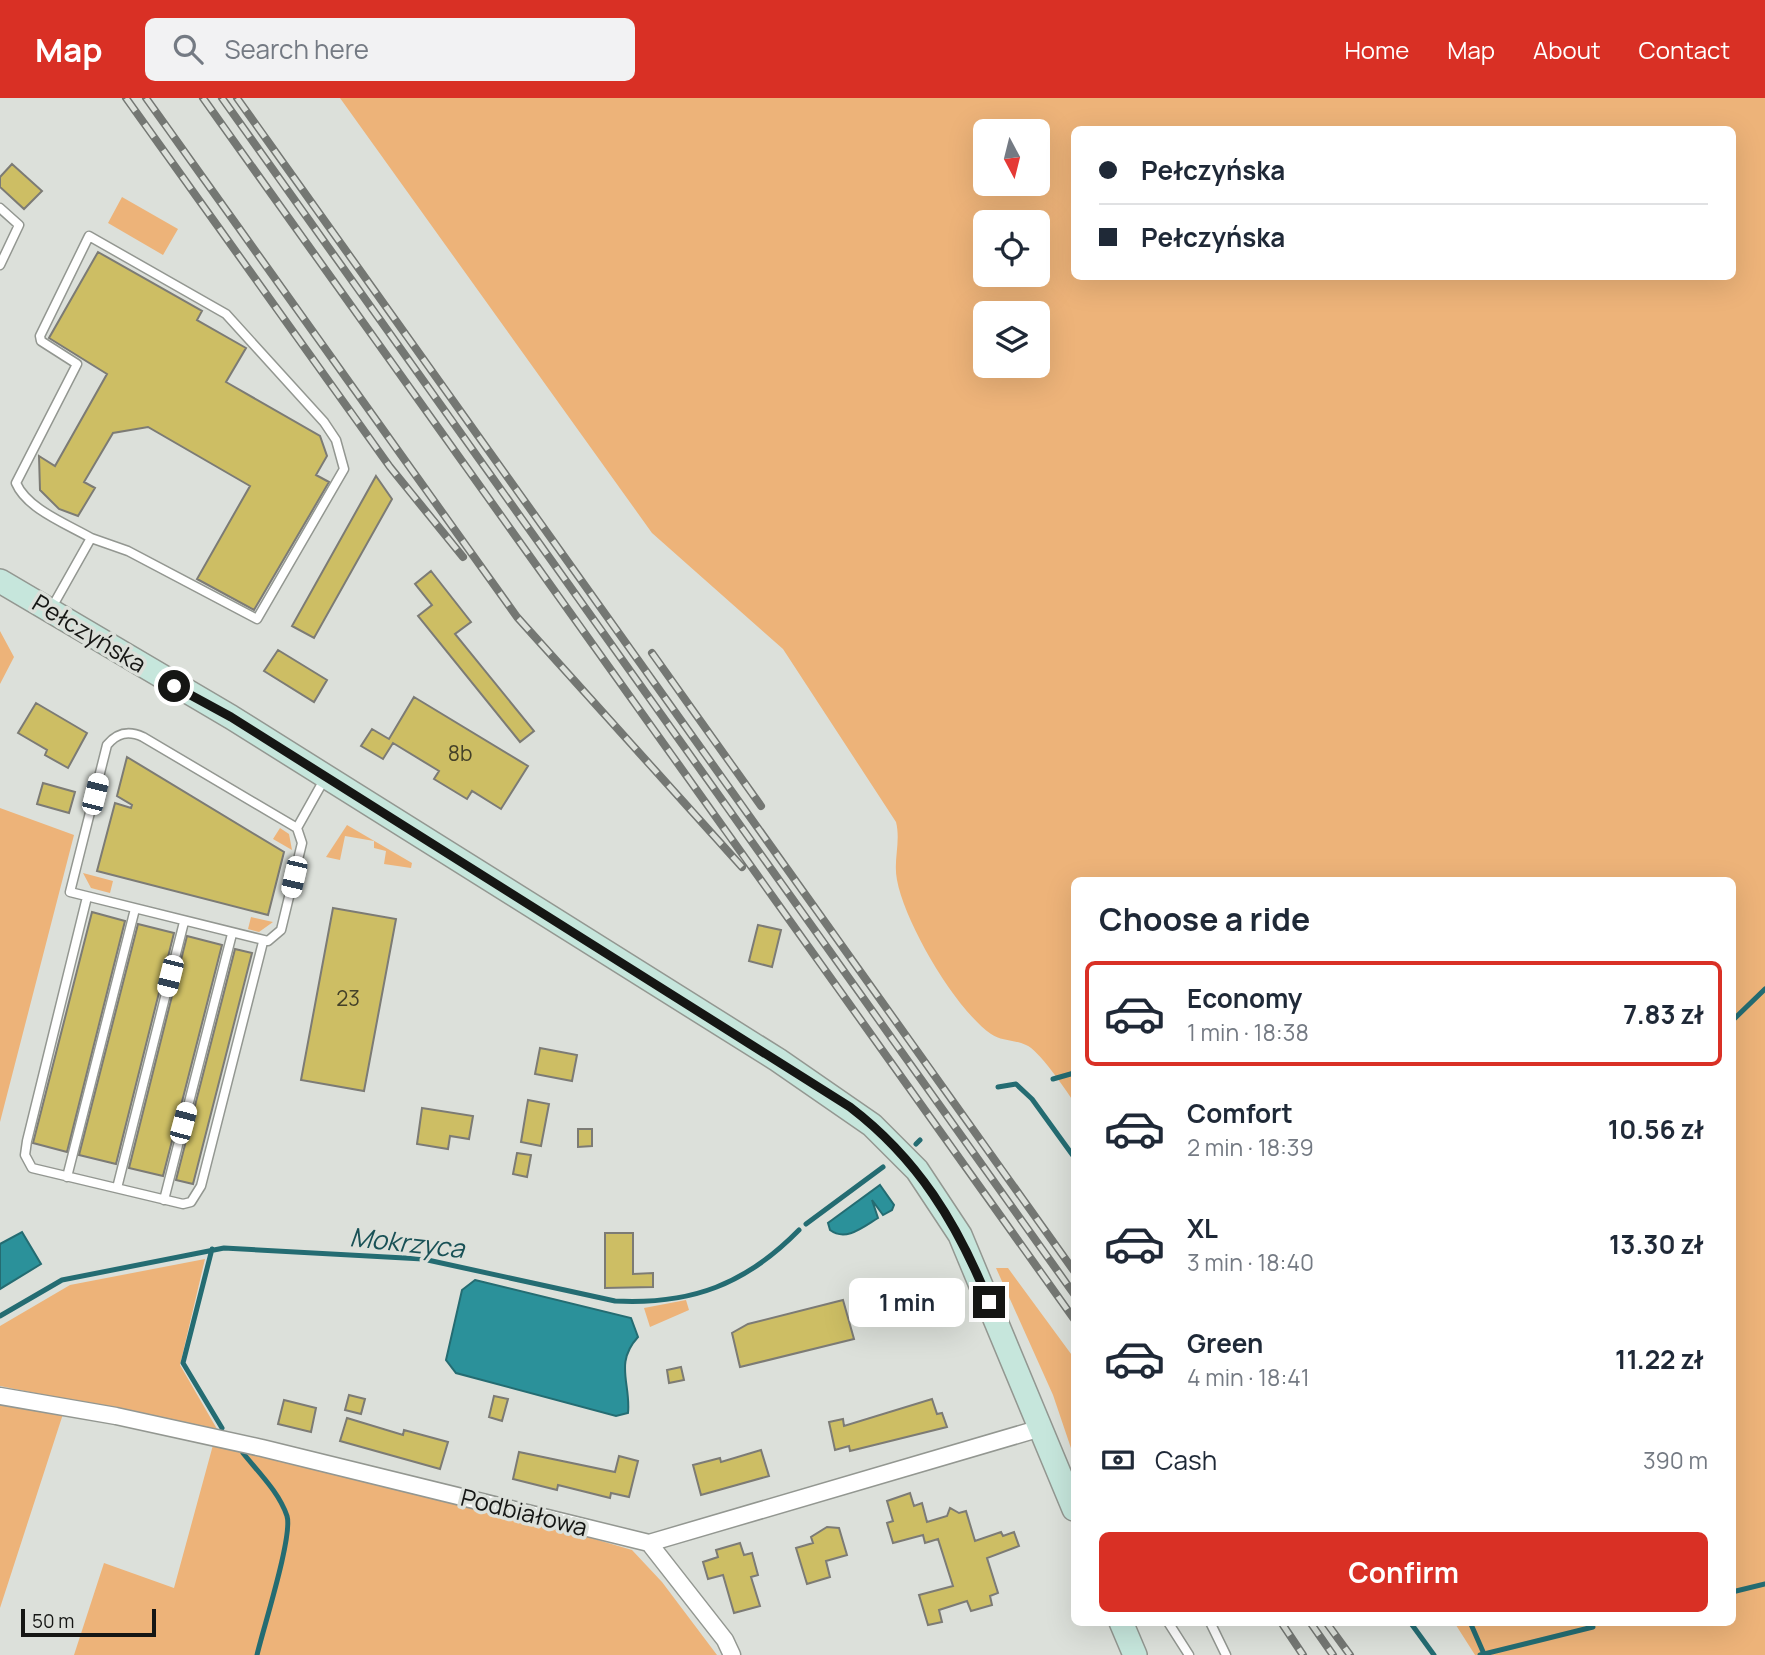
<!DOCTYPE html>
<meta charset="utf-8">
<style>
body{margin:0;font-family:Manrope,sans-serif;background:#f2f2f3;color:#1f2937;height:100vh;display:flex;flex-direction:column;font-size:26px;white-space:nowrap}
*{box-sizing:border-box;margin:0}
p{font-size:23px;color:#747a83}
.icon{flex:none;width:38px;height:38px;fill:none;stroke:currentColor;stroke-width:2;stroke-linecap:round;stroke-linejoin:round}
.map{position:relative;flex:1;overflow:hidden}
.sheet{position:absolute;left:1071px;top:779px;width:665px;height:749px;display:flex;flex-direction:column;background:#fff;border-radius:10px;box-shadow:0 7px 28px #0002}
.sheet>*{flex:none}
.banner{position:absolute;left:1071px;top:28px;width:665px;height:154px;border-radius:10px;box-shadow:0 7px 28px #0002;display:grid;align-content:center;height:154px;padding:0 28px;background:#fff}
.needle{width:46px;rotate:173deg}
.fabs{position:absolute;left:973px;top:21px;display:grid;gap:14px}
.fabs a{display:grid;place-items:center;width:77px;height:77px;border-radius:10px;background:#fff;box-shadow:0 7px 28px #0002;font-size:35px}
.scale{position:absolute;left:21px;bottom:18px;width:135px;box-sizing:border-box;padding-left:7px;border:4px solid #151614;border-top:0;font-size:19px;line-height:24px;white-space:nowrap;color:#151614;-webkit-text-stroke:5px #dce0da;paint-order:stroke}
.end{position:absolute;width:32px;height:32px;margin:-16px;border:9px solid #151614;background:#fff;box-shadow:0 0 0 4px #fff}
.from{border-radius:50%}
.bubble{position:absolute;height:49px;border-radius:10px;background:#fff;box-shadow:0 7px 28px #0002;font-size:23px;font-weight:700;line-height:49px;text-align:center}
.car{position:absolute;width:21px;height:42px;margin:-21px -10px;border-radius:9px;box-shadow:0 0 5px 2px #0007;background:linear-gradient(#fff 24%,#345 0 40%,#fff 0 76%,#345 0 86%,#fff 0)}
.banner b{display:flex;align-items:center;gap:24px;height:66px;font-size:26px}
.banner b+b{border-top:2px solid #e0e1e3}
.banner i{width:18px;height:18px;background:#1f2937}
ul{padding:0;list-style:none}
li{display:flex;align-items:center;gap:21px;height:105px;margin:0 14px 10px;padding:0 14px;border:4px solid transparent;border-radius:10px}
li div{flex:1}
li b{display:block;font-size:26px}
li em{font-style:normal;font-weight:700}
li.current{border-color:#d93025}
li>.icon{width:63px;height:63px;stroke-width:1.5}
h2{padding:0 28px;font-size:32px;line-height:84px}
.pay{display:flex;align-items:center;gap:18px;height:77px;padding:0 28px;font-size:26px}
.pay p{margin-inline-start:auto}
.action{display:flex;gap:14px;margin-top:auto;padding:14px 28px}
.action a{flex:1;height:80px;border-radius:10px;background:#d93025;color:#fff;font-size:28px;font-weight:700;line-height:80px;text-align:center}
header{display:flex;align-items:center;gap:42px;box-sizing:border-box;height:98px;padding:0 35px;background:#d93025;color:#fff}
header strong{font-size:33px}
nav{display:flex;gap:38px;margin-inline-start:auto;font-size:24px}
.search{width:490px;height:63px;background:#f2f2f3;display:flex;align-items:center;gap:18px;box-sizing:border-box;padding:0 24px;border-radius:10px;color:#747a83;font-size:26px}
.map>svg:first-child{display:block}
.green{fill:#edb379;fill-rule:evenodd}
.water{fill:#2b919a;stroke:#246c72;stroke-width:2}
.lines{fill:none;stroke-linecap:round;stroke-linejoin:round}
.stream{stroke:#246c72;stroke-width:5}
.building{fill:#cdbe64;stroke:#7c7b75;stroke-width:2}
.lane-casing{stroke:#939791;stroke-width:11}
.street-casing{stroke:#939791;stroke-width:19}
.secondary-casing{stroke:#939791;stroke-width:26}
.lane{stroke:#fff;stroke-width:8}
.street{stroke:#fff;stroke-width:16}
.secondary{stroke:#c6e6dc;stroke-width:23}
.rail-casing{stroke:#747773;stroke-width:8}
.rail{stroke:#dce0da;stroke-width:5;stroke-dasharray:16;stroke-linecap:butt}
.route{stroke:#151614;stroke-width:9}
.labels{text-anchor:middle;stroke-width:7;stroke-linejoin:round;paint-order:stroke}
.number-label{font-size:21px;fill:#434028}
.street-label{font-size:24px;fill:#151614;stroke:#dce0da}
.water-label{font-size:26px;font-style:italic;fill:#195156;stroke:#dce0da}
</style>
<header>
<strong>Map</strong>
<div class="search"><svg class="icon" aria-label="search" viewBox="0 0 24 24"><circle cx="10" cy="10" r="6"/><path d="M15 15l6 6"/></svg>Search here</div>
<nav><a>Home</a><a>Map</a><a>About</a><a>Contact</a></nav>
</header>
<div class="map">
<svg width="1765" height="1557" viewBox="0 0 1765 1557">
<rect width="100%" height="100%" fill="#dce0da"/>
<path class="green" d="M340 0H1765V1557H1475L1454 1524H1732V782H1074V1004C1065 991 1039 952 1026 947 1015 942 1001 943 991 936 955 911 905 825 897 782 893 762 901 744 896 724L783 551 652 435ZM1074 32H1732V178H1074ZM985 33H1038V86H985ZM985 124H1038V177H985ZM985 215H1038V268H985Z
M122 99 178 131 163 157 108 125Z
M0 533 14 559 0 586Z
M0 710 74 737 0 1024Z
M347 727 412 765 411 770 384 766 386 753 374 750V743L345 738 340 762 326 759Z
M280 730 289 736 292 752 273 741Z
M83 775 113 783 110 795 91 790Z
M251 819 273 824 259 834 248 831Z
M205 1161 180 1267 217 1331C145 1315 72 1303 0 1288V1228L70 1187Z
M996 1170H1008L1074 1260V1359L1053 1297Z
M686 1202 689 1212 650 1229 644 1210Z
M0 1306 63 1316 0 1510Z
M213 1347 550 1428 632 1452 662 1484 717 1557H74L104 1465 174 1490Z"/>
<path class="water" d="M880 1087 894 1107 892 1112 883 1117 872 1102 878 1120C863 1129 846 1144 830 1132L828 1125 832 1122Z
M22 1134 41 1166 0 1191V1146Z
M475 1182 631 1220 638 1239C614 1265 631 1286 628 1315L616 1318 456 1275 446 1262 462 1192Z"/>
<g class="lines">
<path class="stream" d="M1732 923 1765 891
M1053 981 1074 975
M998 989 1016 986 1032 1001 1074 1059
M916 1046 920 1042
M806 1126 883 1069
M212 1151 183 1265 222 1330
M0 1218 62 1182 224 1150 423 1161 615 1203C692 1207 746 1186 799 1132
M243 1355C258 1374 279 1394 287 1418 293 1438 263 1531 257 1557
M1732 1494 1765 1486
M1410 1524 1434 1557
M1470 1524 1484 1556
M1608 1525 1612 1524
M1480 1557 1593 1529"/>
</g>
<path class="building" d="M12 66 42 93 24 111 0 89V79Z
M98 154 202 213 197 222 246 250 226 284 320 338 327 358 316 377 329 384 254 512 197 481 250 388 148 329 113 335 84 384 95 390 78 418 59 411 40 392 39 358 55 368 107 276 49 240Z
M376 378 392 401 314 540 292 528Z
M431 473 471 524 455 536 534 633 520 644 418 518 432 507 415 486Z
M278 552 327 582 314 604 264 573Z
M414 599 528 668 501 711 472 693 467 701 434 681 439 673 393 645 383 661 361 648 372 631 389 641Z
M36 605 87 635 68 670 45 657 47 652 18 635Z
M127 659 284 754 268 817 97 773 115 705 131 710 132 707 117 698Z
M43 685 75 694 69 715 37 706Z
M333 810 396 821 364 993 301 982Z
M92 814 125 823 67 1054 33 1045Z
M138 826 174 835 116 1066 79 1057Z
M758 827 781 832 772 869 749 863Z
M187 838 222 847 163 1078 129 1070Z
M235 851 252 855 193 1086 176 1082Z
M540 950 577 957 572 983 535 976Z
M528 1002 549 1006 541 1048 521 1044Z
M422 1010 473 1018 469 1041 450 1038 448 1051 417 1046Z
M578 1031H592V1048L578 1049Z
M517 1055 531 1057 527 1079 513 1076Z
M605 1135H633V1176L653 1175V1189L605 1190Z
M843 1202 854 1241 740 1269 732 1235 748 1226Z
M681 1269 684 1282 669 1285 667 1272Z
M349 1297 365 1301 361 1316 345 1312Z
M494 1298 508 1301 502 1323 489 1319Z
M932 1301 937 1316 942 1315 947 1329 850 1353 849 1348 835 1352 829 1324 843 1321 844 1328Z
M284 1302 316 1310 311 1334 278 1326Z
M347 1320 403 1337 404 1332 448 1344 440 1371 340 1343Z
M761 1352 769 1378 701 1397 693 1367 720 1360 721 1364Z
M519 1354 615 1374 619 1358 638 1363 629 1399 611 1395 610 1400 558 1387 557 1392 513 1381Z
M910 1395 914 1408 922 1405 927 1424 947 1418 950 1410 959 1415 966 1413 975 1443 1001 1434 1003 1438 1014 1434 1019 1448 987 1460 998 1495 990 1498 992 1507 971 1513 967 1503 939 1512 942 1524 928 1527 919 1497 953 1488 938 1441 925 1445 923 1437 893 1445 887 1425 893 1423 887 1403Z
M827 1429 839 1430 847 1457 826 1463 830 1479 807 1486 796 1450 813 1445 811 1439Z
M740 1445 744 1457 752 1455 758 1477 751 1479 760 1508 734 1515 723 1477 708 1481 703 1464 718 1459 716 1452Z"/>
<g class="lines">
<g class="lane-casing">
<path id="lane" d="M0 110 19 127 0 167
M51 511 91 440 128 453 257 521 344 371 336 342 324 324 226 216 89 138 40 238 41 243 77 266 16 385C27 411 67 426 91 440
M297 730 302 745 281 832 268 843 70 794 107 647C117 635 128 632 143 639L297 730 325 680
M87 799 27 1043 25 1057 32 1070 183 1106 191 1104 201 1088 263 844
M67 1079 135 811
M117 1090 184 824
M164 1102 232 836
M1168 1524 1189 1557
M1210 1524 1226 1557"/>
</g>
<g class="street-casing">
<path id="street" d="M0 1298 116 1318 262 1350 649 1445 1041 1330
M649 1445 725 1542 732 1557"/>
</g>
<g class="secondary-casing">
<path id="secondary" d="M0 483 231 619 778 962 872 1027 917 1072 960 1137 1074 1411
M1121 1524 1135 1557"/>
</g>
<use href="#lane" class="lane"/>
<use href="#street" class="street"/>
<use href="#secondary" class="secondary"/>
<g class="rail-casing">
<path id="rail" d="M126 0 390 369 463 459
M146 0 517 519 742 769
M203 0 1074 1221
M222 0 1074 1196
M237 0 1074 1173
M652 555 761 708
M1281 1524 1303 1557
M1310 1524 1333 1557
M1326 1524 1350 1557"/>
</g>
<use href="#rail" class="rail"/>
</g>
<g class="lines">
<path class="route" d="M174 588 231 619 850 1009C918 1061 957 1125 989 1204"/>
</g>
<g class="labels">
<g class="number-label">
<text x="460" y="663">8b</text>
<text x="348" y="908">23</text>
</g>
<g class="street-label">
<text transform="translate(89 536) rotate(31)" y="8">Pełczyńska</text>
<text transform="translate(524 1415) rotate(14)" y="8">Podbiałowa</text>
</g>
<g class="water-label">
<text transform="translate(407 1145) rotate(6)" y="9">Mokrzyca</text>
</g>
</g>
</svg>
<div class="fabs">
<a><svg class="needle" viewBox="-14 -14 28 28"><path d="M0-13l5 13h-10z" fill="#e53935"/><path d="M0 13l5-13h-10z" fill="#747a83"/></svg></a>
<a><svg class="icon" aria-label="locate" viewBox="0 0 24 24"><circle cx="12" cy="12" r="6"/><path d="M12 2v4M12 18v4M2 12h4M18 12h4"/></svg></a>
<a><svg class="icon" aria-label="layers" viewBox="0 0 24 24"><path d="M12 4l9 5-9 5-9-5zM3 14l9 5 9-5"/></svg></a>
</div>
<div class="scale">50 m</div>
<i class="end from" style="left:174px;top:588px"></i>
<i class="end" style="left:989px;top:1204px"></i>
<div class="bubble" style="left:849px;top:1180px;width:116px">1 min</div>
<i class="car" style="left:95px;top:696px;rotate:14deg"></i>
<i class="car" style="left:294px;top:779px;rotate:193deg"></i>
<i class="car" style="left:170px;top:878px;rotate:194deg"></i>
<i class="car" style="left:183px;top:1025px;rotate:15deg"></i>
<div class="banner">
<b><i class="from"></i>Pełczyńska</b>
<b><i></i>Pełczyńska</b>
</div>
<section class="sheet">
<h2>Choose a ride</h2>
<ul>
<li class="current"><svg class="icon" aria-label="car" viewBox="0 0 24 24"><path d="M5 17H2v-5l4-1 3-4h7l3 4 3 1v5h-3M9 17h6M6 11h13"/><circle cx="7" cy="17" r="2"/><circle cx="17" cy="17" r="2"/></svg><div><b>Economy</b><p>1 min · 18:38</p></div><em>7.83 zł</em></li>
<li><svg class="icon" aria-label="car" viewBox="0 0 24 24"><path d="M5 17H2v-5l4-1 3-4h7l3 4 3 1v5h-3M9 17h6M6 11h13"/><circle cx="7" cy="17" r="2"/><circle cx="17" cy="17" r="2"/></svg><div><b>Comfort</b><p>2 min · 18:39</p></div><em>10.56 zł</em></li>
<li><svg class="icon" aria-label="car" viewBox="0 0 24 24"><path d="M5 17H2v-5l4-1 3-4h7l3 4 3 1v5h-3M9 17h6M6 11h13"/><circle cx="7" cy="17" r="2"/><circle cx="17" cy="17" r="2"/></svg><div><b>XL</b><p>3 min · 18:40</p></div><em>13.30 zł</em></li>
<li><svg class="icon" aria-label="car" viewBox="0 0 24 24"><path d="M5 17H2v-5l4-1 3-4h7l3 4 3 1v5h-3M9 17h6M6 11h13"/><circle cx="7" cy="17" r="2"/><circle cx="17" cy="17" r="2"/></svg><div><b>Green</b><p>4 min · 18:41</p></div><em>11.22 zł</em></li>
</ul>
<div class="pay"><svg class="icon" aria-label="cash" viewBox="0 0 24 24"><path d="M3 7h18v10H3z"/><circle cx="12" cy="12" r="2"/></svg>Cash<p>390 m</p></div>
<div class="action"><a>Confirm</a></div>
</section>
</div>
